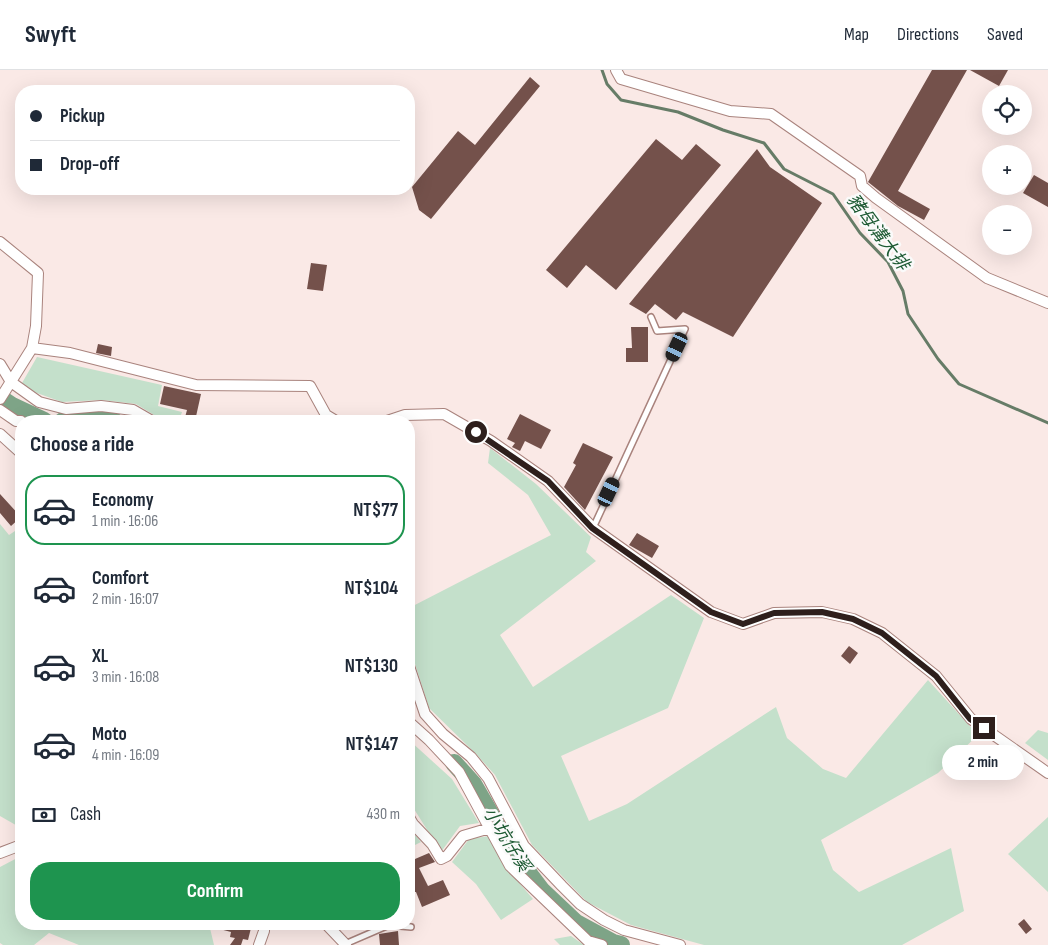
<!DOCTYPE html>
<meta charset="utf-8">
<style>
body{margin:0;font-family:"Sofia Sans Condensed","Noto Sans TC",sans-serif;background:#f2f2f3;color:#1f2937;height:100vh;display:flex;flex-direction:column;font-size:19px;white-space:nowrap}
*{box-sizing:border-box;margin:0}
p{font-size:16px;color:#747a83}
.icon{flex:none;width:28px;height:28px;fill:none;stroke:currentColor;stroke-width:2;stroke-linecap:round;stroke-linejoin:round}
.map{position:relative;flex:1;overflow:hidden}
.sheet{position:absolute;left:15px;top:345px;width:400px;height:515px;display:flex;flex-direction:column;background:#fff;border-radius:20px;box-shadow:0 5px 20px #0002}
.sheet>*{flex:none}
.guide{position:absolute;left:15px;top:15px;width:400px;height:110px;border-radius:20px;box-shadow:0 5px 20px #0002;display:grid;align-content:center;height:110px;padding:0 15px;background:#fff}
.fabs{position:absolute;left:982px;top:15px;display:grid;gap:10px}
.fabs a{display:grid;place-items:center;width:50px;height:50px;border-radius:50%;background:#fff;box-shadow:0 5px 20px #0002;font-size:25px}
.end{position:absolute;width:22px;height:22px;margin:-11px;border:6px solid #2e1f1c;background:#fff;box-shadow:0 0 0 2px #fff}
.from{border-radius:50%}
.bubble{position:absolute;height:35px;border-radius:18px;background:#fff;box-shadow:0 5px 20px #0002;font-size:16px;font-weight:700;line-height:35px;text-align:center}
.car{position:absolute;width:15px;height:30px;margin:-15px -8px;border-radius:6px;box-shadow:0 0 4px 1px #0007;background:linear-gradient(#222 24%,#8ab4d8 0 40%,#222 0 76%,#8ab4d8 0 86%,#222 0)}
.guide b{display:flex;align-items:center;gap:18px;height:48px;font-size:19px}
.guide b+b{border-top:1px solid #e0e1e3}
.guide i{width:12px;height:12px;background:#1f2937}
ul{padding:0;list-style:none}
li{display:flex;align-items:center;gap:15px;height:70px;margin:0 10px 8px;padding:0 5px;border:2px solid transparent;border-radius:20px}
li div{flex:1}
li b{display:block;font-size:19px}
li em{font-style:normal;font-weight:700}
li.active{border-color:#1e944f}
li>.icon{width:45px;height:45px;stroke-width:1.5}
h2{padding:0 15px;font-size:22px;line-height:60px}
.pay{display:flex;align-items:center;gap:12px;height:55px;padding:0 15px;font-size:19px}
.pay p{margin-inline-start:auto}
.button{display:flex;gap:10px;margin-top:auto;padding:10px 15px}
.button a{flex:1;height:58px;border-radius:20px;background:#1e944f;color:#fff;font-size:20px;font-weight:700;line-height:58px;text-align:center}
header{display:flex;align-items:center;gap:30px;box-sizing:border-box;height:70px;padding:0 25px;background:#fff;border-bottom:1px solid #e0e1e3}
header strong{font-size:24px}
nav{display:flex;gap:28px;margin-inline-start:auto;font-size:18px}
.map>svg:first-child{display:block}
.green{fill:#c4e0cb}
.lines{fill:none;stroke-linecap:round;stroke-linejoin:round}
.stream{stroke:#667c67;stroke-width:3}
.river{stroke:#7ea487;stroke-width:18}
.building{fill:#74514b}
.service-casing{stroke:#a9837d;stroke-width:8}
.minor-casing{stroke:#a9837d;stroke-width:12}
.service{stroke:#fff;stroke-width:5}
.minor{stroke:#fff;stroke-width:10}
.route{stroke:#2e1f1c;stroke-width:6}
.labels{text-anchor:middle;stroke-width:5;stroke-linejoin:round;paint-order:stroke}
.water-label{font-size:18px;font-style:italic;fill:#1d5a33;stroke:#fafafa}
</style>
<header>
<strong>Swyft</strong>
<nav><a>Map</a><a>Directions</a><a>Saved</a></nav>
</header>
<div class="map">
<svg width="1048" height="875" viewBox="0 0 1048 875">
<rect width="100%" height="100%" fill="#fae9e6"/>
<path class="green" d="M37 287 162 315 158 336 182 342 179 351H164L136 334 102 330 62 332 34 322 22 313Z
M490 378 536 414 591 467 586 482 596 491 500 565 533 617 671 525 704 548 668 638 561 686 589 751 627 734 776 637 787 668 823 699 846 708 928 610 978 665 938 703 821 770 833 800 859 822 951 778 964 841 902 875H704L631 855 587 832 532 775 495 705 476 684 429 638 409 575V538L551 465 528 425 488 393Z
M0 454 9 465 21 457V758L0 746Z
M1038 660 1048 663V690L1025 673Z
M409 670 452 709 479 753 460 756 441 782 409 731Z
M1048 747V822L1008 784Z
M409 758 421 772 409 778Z
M489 766 509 801 533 829 501 850 476 814 452 792 469 769Z
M21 786V854H209L214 875H79L49 863 34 875H3L0 873V797Z
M571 866 584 875H560L554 869Z"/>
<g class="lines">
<path class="stream" d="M602 0 607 14 621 30 678 42 723 60 764 73 784 99 833 124 860 163 888 192 903 221 908 244 938 289 959 314 1048 353"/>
<path class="river" d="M0 328 12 336 44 351
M63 351 91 349 114 351
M454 693 473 714 513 783 541 820 576 853 613 873 621 875"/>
</g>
<path class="building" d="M932 0H967L898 121 930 139 924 150 898 136 868 112Z
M970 0H1008L999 16Z
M530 7 540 16 431 149 419 140 412 117 458 61 475 75Z
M656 69 682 90 696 74 721 95 616 220 586 195 567 218 546 200Z
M757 79 770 97 822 133 733 267 683 242 676 250 655 234 646 244 629 234Z
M1034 105 1048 113V137L1023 123Z
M311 193 327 195 323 221 307 219Z
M631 257H648V292H626V278H632Z
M98 274 112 277 111 286 96 283Z
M164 316 201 324 195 351H184L187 340 160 334Z
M520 344 551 360 541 379 525 371 520 381 512 377 515 373 507 369Z
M583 373 613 387 585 440 564 417 576 395 573 393Z
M0 424 21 447 11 456 0 443Z
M637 463 659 476 652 488 629 475Z
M849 576 858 583 850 594 841 586Z
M409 774 415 789 429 783 435 792 419 798 428 816 443 810 450 825 422 837 416 822H414L409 812Z
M1024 849 1032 859 1026 864 1018 854Z
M212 854H252L248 870 243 869 241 875H230L235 868 230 867 231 862 212 857Z
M398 861 399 875H380L379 864Z"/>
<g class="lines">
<g class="service-casing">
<path id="service" d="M593 458 685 259 657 261 651 247
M345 874 389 855 411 857"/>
</g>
<g class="minor-casing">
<path id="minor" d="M616 0 621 9 730 41 771 44 860 106 862 116 876 128 987 208 1048 233
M0 172 38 203 36 256 32 278 0 329
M32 278 70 283 196 315 310 316 326 345 336 351
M0 294 11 312 39 332 66 339 101 336 133 340 152 351
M0 340 16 351H21
M387 351 405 345 444 344 491 371 548 411 593 458 711 542 743 554 774 543 822 542 853 549 882 563 936 606 971 649 1048 703
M0 364 21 383
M409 596 425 644 443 664 471 687 488 708 524 776 562 816 580 834 604 850 624 860 680 875
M409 652 429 670 459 702 510 796 588 871 602 875
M409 747 413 754 432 774 441 789 447 786 463 766 490 758
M0 783 21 775
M326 854 346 875
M259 875 264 861V854"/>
</g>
<use href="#service" class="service"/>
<use href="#minor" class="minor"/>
</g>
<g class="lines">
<path class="route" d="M476 362 548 411 592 458 711 542 743 554 774 543 822 542 853 549 882 563 936 606 970 649 984 658"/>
</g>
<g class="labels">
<g class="water-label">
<text transform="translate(878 162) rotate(53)" y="6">豬母溝大排</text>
<text transform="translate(507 769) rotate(58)" y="6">小坑仔溪</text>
</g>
</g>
</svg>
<div class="fabs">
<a><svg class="icon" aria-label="locate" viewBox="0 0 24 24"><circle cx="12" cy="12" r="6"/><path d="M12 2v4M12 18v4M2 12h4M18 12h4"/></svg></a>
<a>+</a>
<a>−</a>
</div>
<i class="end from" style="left:476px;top:362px"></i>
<i class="end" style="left:984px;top:658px"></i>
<div class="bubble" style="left:942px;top:675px;width:82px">2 min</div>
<i class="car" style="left:677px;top:277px;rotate:205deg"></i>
<i class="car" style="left:609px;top:422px;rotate:25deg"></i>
<div class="guide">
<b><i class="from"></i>Pickup</b>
<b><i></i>Drop-off</b>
</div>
<section class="sheet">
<h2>Choose a ride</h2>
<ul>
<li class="active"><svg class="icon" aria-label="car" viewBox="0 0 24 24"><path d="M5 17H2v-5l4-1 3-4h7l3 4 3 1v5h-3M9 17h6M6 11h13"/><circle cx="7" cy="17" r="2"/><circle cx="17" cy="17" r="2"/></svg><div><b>Economy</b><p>1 min · 16:06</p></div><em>NT$77</em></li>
<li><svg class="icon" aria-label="car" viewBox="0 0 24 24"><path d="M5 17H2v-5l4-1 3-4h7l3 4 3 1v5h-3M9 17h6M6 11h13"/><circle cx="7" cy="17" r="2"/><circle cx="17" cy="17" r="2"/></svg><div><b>Comfort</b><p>2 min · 16:07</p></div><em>NT$104</em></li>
<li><svg class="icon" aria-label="car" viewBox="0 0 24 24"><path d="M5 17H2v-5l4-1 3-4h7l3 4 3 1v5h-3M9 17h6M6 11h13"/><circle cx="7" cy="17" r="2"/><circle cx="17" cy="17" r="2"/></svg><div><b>XL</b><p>3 min · 16:08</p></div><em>NT$130</em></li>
<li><svg class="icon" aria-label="car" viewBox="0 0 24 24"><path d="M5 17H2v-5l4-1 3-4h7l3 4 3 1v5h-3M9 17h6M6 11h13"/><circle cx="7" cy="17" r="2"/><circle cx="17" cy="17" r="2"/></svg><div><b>Moto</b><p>4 min · 16:09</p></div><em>NT$147</em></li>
</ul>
<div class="pay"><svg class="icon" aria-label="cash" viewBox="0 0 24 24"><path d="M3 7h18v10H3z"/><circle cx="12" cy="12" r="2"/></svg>Cash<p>430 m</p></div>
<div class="button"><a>Confirm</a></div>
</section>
</div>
